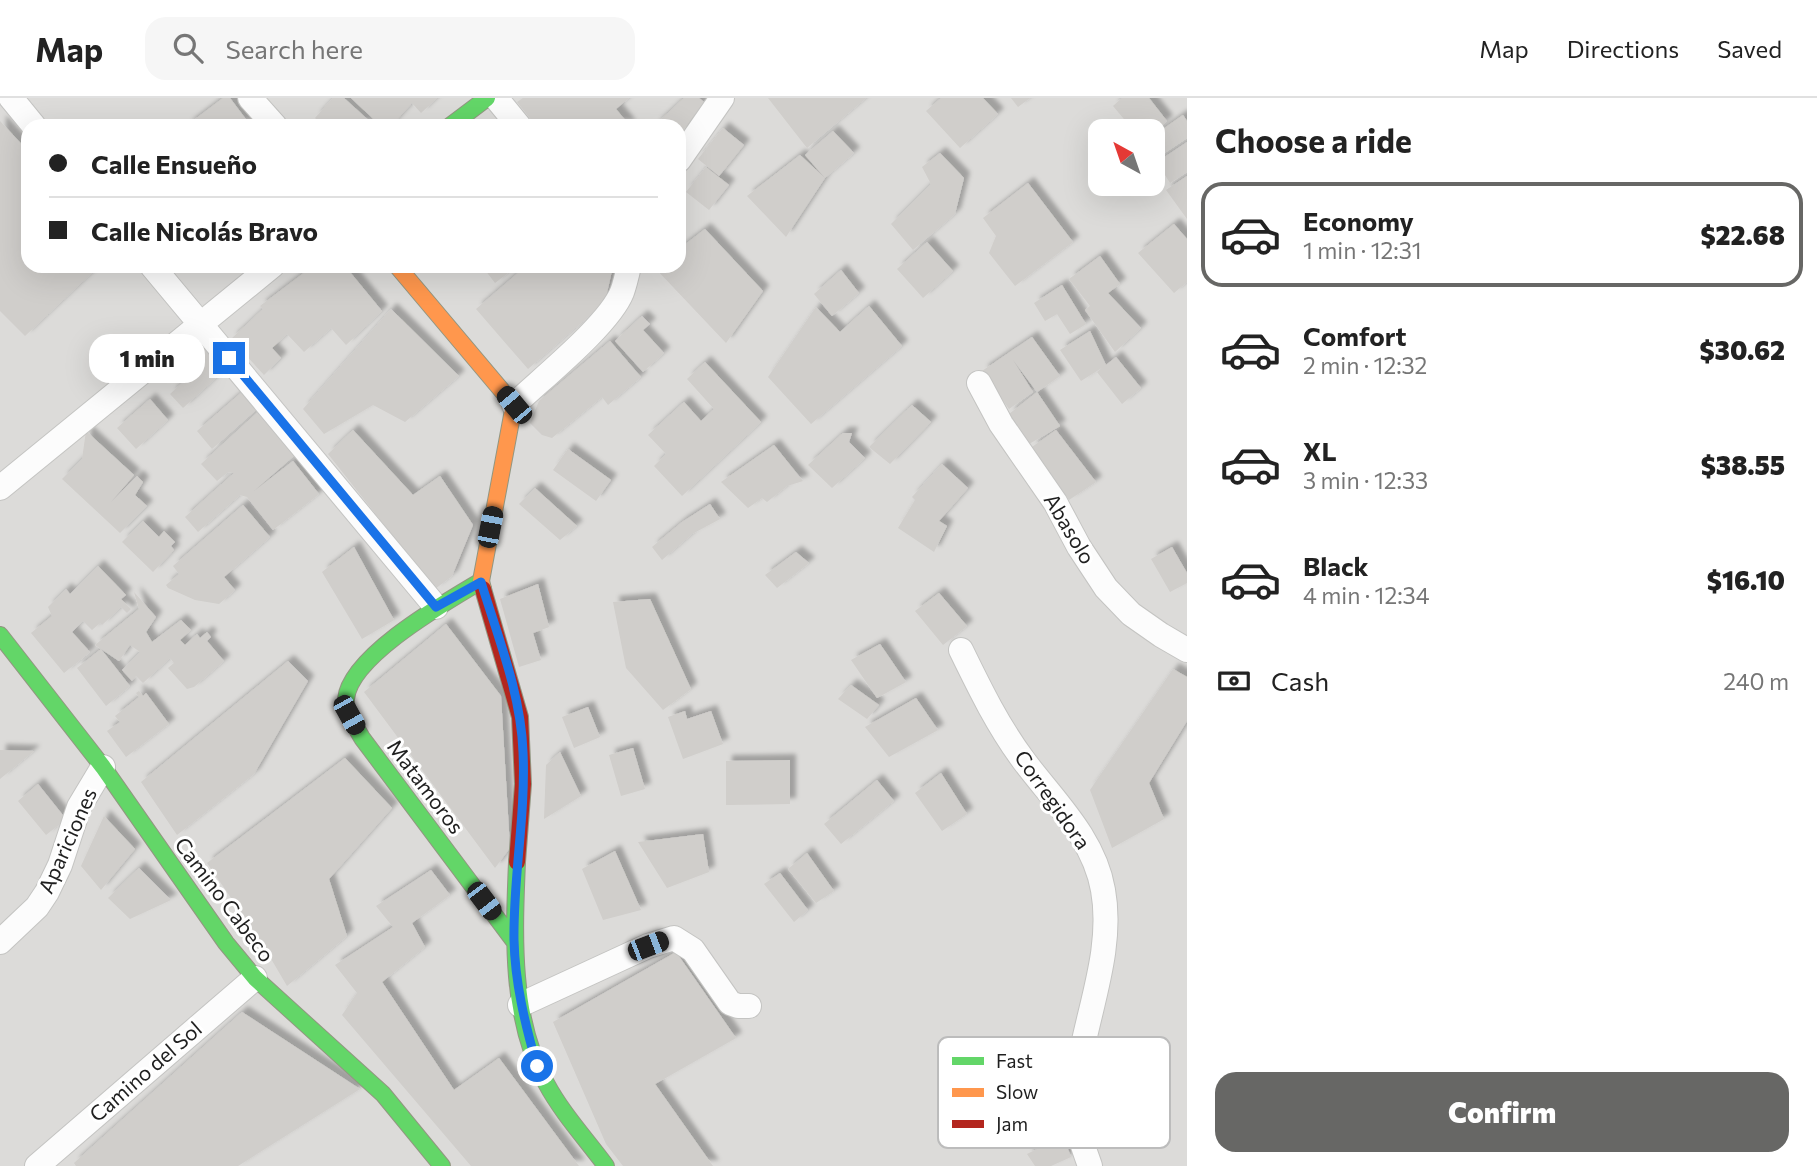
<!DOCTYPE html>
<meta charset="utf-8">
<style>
body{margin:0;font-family:Commissioner,sans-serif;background:#f6f6f6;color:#222;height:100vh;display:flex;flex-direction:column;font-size:26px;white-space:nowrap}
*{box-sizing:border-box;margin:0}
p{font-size:23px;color:#767676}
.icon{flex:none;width:38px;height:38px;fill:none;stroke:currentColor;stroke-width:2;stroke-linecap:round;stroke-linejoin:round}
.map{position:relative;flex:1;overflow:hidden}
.details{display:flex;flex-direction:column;background:#fff;width:630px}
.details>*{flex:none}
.hud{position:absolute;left:21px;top:21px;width:665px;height:154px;border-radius:21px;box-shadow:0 7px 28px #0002;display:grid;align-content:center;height:154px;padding:0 28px;background:#fff}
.needle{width:46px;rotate:320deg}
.buttons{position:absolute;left:1088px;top:21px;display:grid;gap:14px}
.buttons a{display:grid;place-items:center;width:77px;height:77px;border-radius:14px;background:#fff;box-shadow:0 7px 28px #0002;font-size:35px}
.end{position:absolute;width:32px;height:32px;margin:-16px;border:9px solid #1a73e8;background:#fff;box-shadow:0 0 0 4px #fff}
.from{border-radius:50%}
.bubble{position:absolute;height:49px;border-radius:21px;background:#fff;box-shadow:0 7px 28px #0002;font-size:23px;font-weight:800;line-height:49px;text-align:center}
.car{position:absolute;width:21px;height:42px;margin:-21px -10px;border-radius:9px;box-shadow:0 0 5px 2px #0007;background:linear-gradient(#222 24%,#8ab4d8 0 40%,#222 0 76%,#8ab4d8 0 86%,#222 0)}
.hud b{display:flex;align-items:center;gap:24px;height:66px;font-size:26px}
.hud b+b{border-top:2px solid #e0e0e0}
.hud i{width:18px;height:18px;background:#222}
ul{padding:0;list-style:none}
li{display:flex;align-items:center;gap:21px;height:105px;margin:0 14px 10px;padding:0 14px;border:4px solid transparent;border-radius:21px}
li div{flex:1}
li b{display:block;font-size:26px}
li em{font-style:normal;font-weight:800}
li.selected{border-color:#676765}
li>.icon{width:63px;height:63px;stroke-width:1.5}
h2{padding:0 28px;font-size:32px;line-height:84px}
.pay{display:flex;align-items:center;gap:18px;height:77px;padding:0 28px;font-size:26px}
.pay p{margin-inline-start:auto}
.primary-button{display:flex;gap:14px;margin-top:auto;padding:14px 28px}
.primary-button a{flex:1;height:80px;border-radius:21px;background:#676765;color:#fff;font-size:28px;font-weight:800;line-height:80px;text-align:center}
header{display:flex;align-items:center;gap:42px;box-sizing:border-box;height:98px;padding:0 35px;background:#fff;border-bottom:2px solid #e0e0e0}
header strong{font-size:33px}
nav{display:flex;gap:38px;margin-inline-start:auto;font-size:24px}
.search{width:490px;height:63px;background:#f6f6f6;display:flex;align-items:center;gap:18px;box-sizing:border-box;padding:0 24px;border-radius:21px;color:#767676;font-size:26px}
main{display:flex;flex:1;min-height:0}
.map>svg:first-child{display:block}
.residential{fill:#dcdbd9;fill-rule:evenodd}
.building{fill:#d0cecb;filter:url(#shadow)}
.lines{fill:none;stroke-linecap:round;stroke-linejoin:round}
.street-casing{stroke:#c4c4c2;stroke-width:26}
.fast-casing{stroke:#929681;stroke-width:18}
.slow-casing{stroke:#929681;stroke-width:18}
.jam-casing{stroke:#929681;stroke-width:18}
.street{stroke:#fcfcfc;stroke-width:24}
.fast{stroke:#63d668;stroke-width:16}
.slow{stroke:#ff974d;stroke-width:16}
.jam{stroke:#b3261e;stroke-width:16}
.route{stroke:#1a73e8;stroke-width:9}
.labels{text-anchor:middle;stroke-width:6;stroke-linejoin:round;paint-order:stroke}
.street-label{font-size:21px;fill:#1f1f1f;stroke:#fff}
.key{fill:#fff;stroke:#bcbcbc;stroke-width:2}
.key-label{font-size:19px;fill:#1f1f1f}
</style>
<header>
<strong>Map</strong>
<div class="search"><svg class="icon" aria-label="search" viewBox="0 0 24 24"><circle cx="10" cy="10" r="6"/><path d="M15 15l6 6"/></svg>Search here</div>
<nav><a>Map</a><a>Directions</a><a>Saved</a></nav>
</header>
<main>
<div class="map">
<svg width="1187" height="1068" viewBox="0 0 1187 1068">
<defs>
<filter id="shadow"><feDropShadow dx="6" dy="-6" stdDeviation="2" flood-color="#0004"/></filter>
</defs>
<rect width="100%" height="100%" fill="#edece8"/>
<path class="residential" d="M0 0H1187V1068H0ZM28 28H679V168H28ZM1101 33H1153V86H1101Z"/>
<path class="building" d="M223 0H230L251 28H186Z
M333 0H344L375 28H324L315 20Z
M351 0H437L421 15 412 5 391 28H381Z
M523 0H629L616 11 630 28H536L517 4Z
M684 0H699L704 4 679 38V28H654Z
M768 0H866L807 50Z
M941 0H983L998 16 960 50 926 13Z
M1011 0H1030L1018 9Z
M1122 0H1149L1167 23 1155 33H1134L1113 8Z
M1183 17 1187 23V40L1157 60 1153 55V38Z
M0 23 28 53V168H99L25 238 0 213Z
M723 30 744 47 719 78 698 61Z
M833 33 854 55 825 80 786 139 747 98 800 57 825 80 805 57Z
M1187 44V74L1170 85 1157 64Z
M940 55 964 80 955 116 913 152 891 126 931 86 922 69Z
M706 69 729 87 709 112 686 94Z
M1187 78V121L1166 92Z
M1028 85 1073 144 1015 188 989 155 996 138 983 120Z
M1174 126 1187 141V184L1174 195 1138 155Z
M705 131 763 193 726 245 655 170 658 168H679V151Z
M927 144 953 173 923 200 897 171Z
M1100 158 1120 186 1108 195 1141 230 1115 254 1085 212 1090 208 1069 181Z
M313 168H345L382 213 346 247 331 230 304 254 287 236 272 250 281 260 264 277 231 241 263 211 260 208Z
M482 168H517L495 185Z
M526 168H613L605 204 528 271 476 211Z
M841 172 859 195 832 218 814 196Z
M1062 187 1086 226 1070 236 1057 216 1045 223 1034 205Z
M869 208 902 248 811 326 768 279 816 209 840 234Z
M391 211 459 278 405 324 373 307 324 336 303 311Z
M642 218 650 226 643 232 664 255 643 274 615 243Z
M1090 233 1106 267 1116 259 1141 290 1122 306 1097 274 1103 269 1081 283 1060 252Z
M1032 239 1060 278 1037 294 1013 262 1033 294 1009 311 982 273Z
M610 243 641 279 608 307 602 299 552 340 542 337 530 325 539 303Z
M207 245 228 269 183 310 170 296 183 284 174 274Z
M705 264 761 324 682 398 654 368 666 356 648 337 684 304 701 323 714 311 687 281Z
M242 294 257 311 212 351 197 333Z
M1037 294 1060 328 1029 346 1009 316Z
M150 301 168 322 136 351 117 330Z
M912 307 931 324 890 366 869 349Z
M260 312 296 356 254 393 293 363 319 396 273 432 247 399 240 397 198 434 185 419 234 375 228 374 217 383 201 366Z
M353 332 413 397 440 378 473 427 452 478 435 491 328 356Z
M1056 332 1096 384 1069 402 1032 349Z
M86 333 134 377 111 404 137 378 143 384 135 397 147 408 120 435 62 381 82 361Z
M843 335H852L849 344 865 360 832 390 808 367Z
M774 347 803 383 787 388 767 404 762 400 748 410 721 384Z
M568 351 611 382 596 403 553 372Z
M942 366 968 390 939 423 947 428 934 454 898 430 915 402 912 399Z
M535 390 577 428 560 442 519 406Z
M710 406 720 421 692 436 662 462 652 449 682 424Z
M243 407 270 439 224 479 235 492 219 506 195 502 168 490 166 487 179 476 173 468Z
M143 423 159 439 164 433 175 444 171 448 174 452 153 474 122 444Z
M354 449 394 522 362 541 322 474Z
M1172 449 1187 475V485L1170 494 1151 461Z
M796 454 809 465 777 490 765 477Z
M98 468 126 497 121 501 131 511 127 515 121 509 102 527 100 525 92 532 83 523 72 534 90 554 64 575 31 535 52 518 48 509 66 491 70 496Z
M538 486 549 529 533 535 541 562 519 569 500 501Z
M134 494 156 519 146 534 152 544 181 522 191 532 180 542 185 547 197 536 200 540 207 534 211 539 207 543 224 563 194 589 187 591 168 570 174 565 170 560 143 585 136 578 132 583 122 572 140 554 130 547 119 563 95 547 139 511Z
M939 495 967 528 943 547 915 513Z
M650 501 691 591 663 612 626 570 613 504Z
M446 526 501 598 510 750 495 770 364 594Z
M880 546 906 584 877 600 851 562Z
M101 551 130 588 106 608 77 570Z
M288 563 308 583 254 676 177 737 141 684Z
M1173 571 1187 579V623L1149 685 1164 721 1112 750 1090 692Z
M851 587 879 607 867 621 838 601Z
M139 593 143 598 146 595 169 626 126 659 107 633 120 624 115 618 139 599 136 595Z
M916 600 938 632 889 659 865 629Z
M588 609 600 639 574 650 562 619Z
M685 613 687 621 711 613 723 646 683 661 668 619Z
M633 650 645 691 621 698 609 657Z
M0 652 34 653 0 681Z
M560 654 581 698 544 721 546 667Z
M345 660 392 710 329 781 347 838 287 888 260 842 207 765Z
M790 662V706L726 707V663Z
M941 675 967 716 942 733 915 695Z
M877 682 894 703 841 746 824 726Z
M38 686 66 721 46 737 18 703Z
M104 718 135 751 101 792 81 768Z
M703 736 709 774 667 790 638 744Z
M615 753 641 812 603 822 582 771Z
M807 755 834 793 816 805 788 771Z
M139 770 171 802 130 821 108 800Z
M431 772 450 797 412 825 425 849 382 884 454 992 499 960 579 1068H471L342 917 357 895 335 867 393 829 376 808Z
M780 775 808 812 794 824 764 786Z
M676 854 736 940 655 986 713 1068H623L606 1046 553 924Z
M242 914 360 991 238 1068H76L74 1065Z
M1063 1038 1071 1059 1051 1068H1035L1027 1056Z"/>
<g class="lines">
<g class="street-casing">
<path id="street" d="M11 0 34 28
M250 0 275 28
M496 0 519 28
M679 62 722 0
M152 168 436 509
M979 285 1001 326 1055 404 1079 449 1106 490 1131 516 1161 537 1187 552
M514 307C541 281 609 227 622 194 625 186 627 177 629 168
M0 390 272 168
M961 552C980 591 998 628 1024 663 1054 703 1094 740 1103 792 1116 863 1076 936 1075 1007 1074 1027 1084 1050 1090 1068
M0 844 37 809 47 794 60 767 79 709 103 669
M520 907 648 848 674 840 693 852 730 905 738 908H749
M37 1068 255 880"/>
</g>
<g class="fast-casing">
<path id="fast" d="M450 28 487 0
M481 483C446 504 350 558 346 601 345 614 356 629 362 640L514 843
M0 537 103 669 226 845 255 880 383 996 442 1068
M517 764C514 836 510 920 546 985 562 1015 586 1041 606 1068"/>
</g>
<g class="slow-casing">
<path id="slow" d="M397 168 514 307 481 483 483 491"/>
</g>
<g class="jam-casing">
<path id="jam" d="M483 491 520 619 523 686 517 764"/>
</g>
<use href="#street" class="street"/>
<use href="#fast" class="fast"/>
<use href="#slow" class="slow"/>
<use href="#jam" class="jam"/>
</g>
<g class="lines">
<path class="route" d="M229 260 436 509 481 484C498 539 521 596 523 654 526 717 513 779 514 842 515 885 525 926 537 968"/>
</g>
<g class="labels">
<g class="street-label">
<text transform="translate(1069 431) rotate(59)" y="7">Abasolo</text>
<text transform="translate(425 689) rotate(53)" y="7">Matamoros</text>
<text transform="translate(1052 702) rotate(55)" y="7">Corregidora</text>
<text transform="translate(68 743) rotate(-66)" y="7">Apariciones</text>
<text transform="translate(224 802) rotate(53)" y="7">Camino Cabeco</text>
<text transform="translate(146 974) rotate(-41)" y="7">Camino del Sol</text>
</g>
</g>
<rect x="938" y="939" width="232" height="111" rx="10" class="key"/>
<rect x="952" y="959" width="32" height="8" fill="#63d668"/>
<rect x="952" y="990" width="32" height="9" fill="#ff974d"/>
<rect x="952" y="1022" width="32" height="8" fill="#b3261e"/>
<g class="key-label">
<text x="996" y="970">Fast</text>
<text x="996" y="1001">Slow</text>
<text x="996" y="1033">Jam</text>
</g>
</svg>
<div class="buttons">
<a><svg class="needle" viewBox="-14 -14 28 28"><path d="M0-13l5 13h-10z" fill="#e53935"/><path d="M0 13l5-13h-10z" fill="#767676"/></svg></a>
</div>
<i class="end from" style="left:537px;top:968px"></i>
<i class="end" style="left:229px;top:260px"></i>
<div class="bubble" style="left:89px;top:236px;width:116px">1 min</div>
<i class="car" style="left:514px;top:307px;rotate:320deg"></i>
<i class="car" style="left:490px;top:429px;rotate:11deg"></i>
<i class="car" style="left:349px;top:617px;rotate:151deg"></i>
<i class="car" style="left:484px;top:803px;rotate:143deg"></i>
<i class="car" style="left:648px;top:848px;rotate:69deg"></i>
<div class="hud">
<b><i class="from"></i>Calle Ensueño</b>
<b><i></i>Calle Nicolás Bravo</b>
</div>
</div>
<section class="details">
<h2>Choose a ride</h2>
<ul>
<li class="selected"><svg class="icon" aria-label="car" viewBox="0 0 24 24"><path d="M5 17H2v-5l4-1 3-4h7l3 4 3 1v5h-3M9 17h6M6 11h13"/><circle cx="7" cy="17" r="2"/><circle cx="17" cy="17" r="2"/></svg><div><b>Economy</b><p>1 min · 12:31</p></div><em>$22.68</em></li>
<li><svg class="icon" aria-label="car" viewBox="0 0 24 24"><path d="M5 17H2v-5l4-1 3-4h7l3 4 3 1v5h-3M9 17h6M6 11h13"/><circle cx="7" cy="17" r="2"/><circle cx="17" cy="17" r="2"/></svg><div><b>Comfort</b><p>2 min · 12:32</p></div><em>$30.62</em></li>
<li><svg class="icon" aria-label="car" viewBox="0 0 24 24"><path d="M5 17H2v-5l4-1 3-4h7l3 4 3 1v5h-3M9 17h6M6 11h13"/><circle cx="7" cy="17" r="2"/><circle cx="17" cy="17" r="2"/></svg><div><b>XL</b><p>3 min · 12:33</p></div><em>$38.55</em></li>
<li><svg class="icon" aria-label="car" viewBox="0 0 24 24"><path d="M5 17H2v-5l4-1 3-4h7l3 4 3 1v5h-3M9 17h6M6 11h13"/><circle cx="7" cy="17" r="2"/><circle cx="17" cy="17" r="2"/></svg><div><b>Black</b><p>4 min · 12:34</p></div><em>$16.10</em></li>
</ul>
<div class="pay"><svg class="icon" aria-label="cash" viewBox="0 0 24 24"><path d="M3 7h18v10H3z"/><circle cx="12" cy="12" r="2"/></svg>Cash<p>240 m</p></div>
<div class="primary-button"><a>Confirm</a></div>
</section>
</main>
